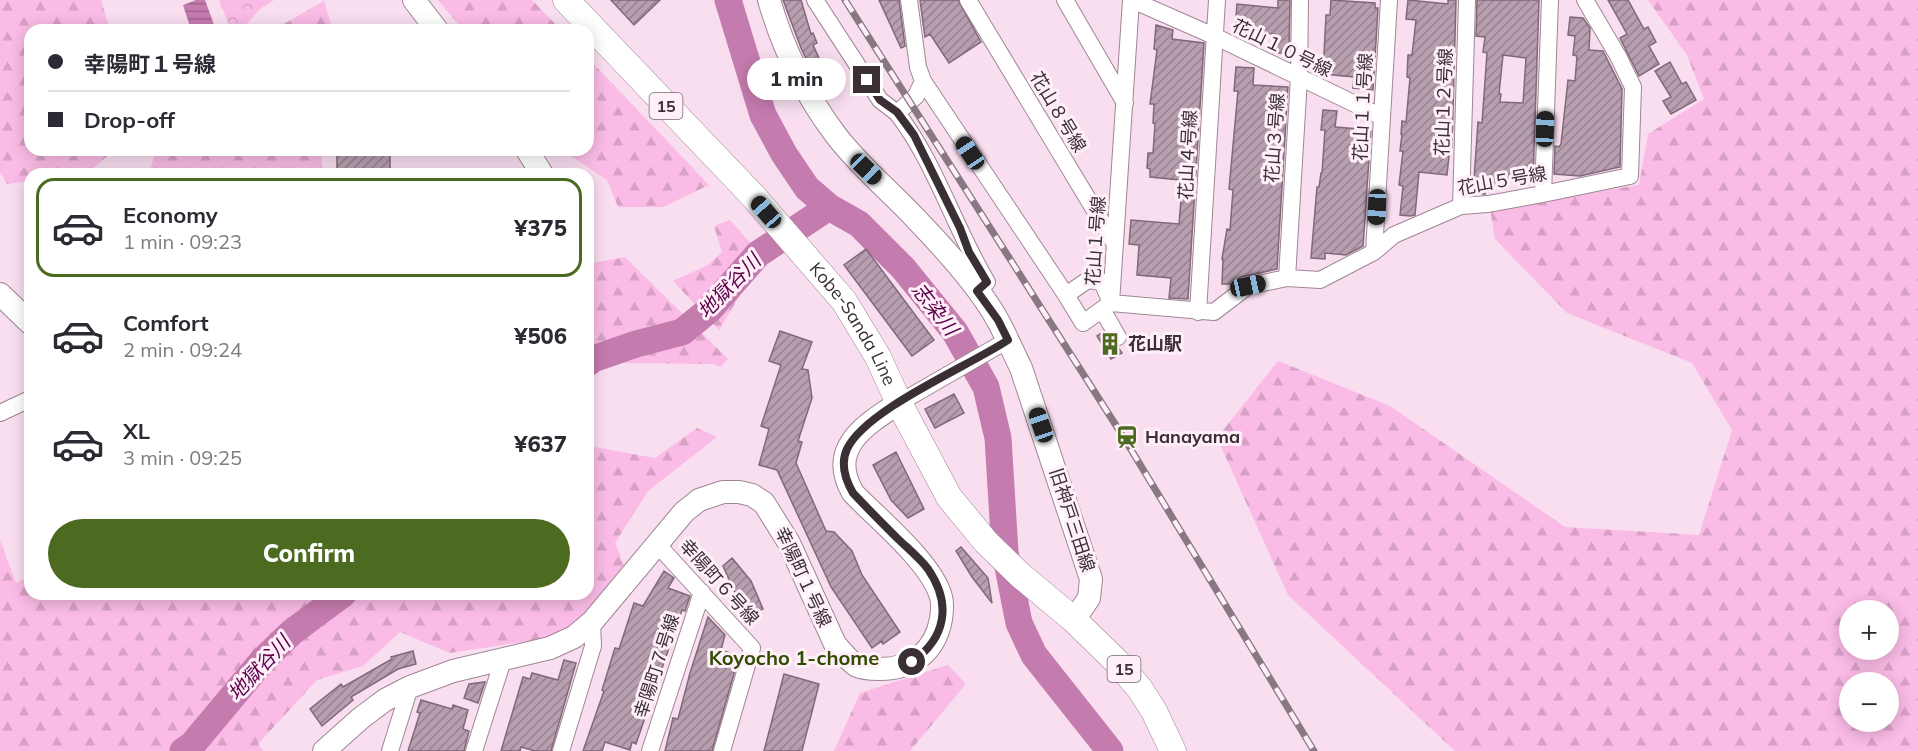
<!DOCTYPE html>
<meta charset="utf-8">
<style>
body{margin:0;font-family:Mulish,"Noto Sans JP",sans-serif;background:#f7f7f7;color:#2b2b33;height:100vh;display:flex;flex-direction:column;font-size:22px;white-space:nowrap}
*{box-sizing:border-box;margin:0}
p{font-size:20px;color:#7c7c81}
.icon{flex:none;width:33px;height:33px;fill:none;stroke:currentColor;stroke-width:2;stroke-linecap:round;stroke-linejoin:round}
.map{position:relative;flex:1;overflow:hidden}
.details{position:absolute;left:24px;top:168px;width:570px;height:432px;display:flex;flex-direction:column;background:#fff;border-radius:18px;box-shadow:0 3px 15px #0003}
.details>*{flex:none}
.banner{position:absolute;left:24px;top:24px;width:570px;height:132px;border-radius:18px;box-shadow:0 3px 15px #0003;display:grid;align-content:center;height:132px;padding:0 24px;background:#fff}
.fabs{position:absolute;left:1839px;top:600px;display:grid;gap:12px}
.fabs a{display:grid;place-items:center;width:60px;height:60px;border-radius:50%;background:#fff;box-shadow:0 3px 15px #0003;font-size:30px}
.end{position:absolute;width:27px;height:27px;margin:-14px;border:8px solid #392f35;background:#fff;box-shadow:0 0 0 3px #fff}
.from{border-radius:50%}
.bubble{position:absolute;height:42px;border-radius:21px;background:#fff;box-shadow:0 3px 15px #0003;font-size:20px;font-weight:800;line-height:42px;text-align:center}
.car{position:absolute;width:18px;height:36px;margin:-18px -9px;border-radius:8px;box-shadow:0 0 4px 2px #0007;background:linear-gradient(#222 24%,#8ab4d8 0 40%,#222 0 76%,#8ab4d8 0 86%,#222 0)}
.banner b{display:flex;align-items:center;gap:21px;height:57px;font-size:22px}
.banner b+b{border-top:2px solid #e1e1e2}
.banner i{width:15px;height:15px;background:#2b2b33}
ul{padding:10px 0 0;list-style:none}
li{display:flex;align-items:center;gap:18px;height:99px;margin:0 12px 9px;padding:0 12px;border:3px solid transparent;border-radius:18px}
li div{flex:1}
li b{display:block;font-size:22px}
li em{font-style:normal;font-weight:800}
li.current{border-color:#4c6b20}
li>.icon{width:54px;height:54px;stroke-width:1.5}
.primary-button{display:flex;gap:12px;margin-top:auto;padding:12px 24px}
.primary-button a{flex:1;height:69px;border-radius:36px;background:#4c6b20;color:#fff;font-size:24px;font-weight:800;line-height:69px;text-align:center}
.map>svg:first-child{display:block}
.forest{fill:url(#forest-firs);fill-rule:evenodd}
.park{fill:url(#park-crowns)}
.water{fill:url(#water-rules)}
.lines{fill:none;stroke-linecap:round;stroke-linejoin:round}
.river{stroke:#c47bae;stroke-width:27}
.building{fill:url(#building-hatch);stroke:#806978;stroke-width:1.5;fill-rule:evenodd}
.street-casing{stroke:#9e8695;stroke-width:18}
.secondary-casing{stroke:#9e8695;stroke-width:24}
.primary-casing{stroke:#9e8695;stroke-width:27}
.street{stroke:#fff;stroke-width:16}
.secondary{stroke:#fff;stroke-width:22}
.primary{stroke:#fff;stroke-width:26}
.rail-casing{stroke:#897882;stroke-width:7}
.rail{stroke:#ffeff9;stroke-width:4.5;stroke-dasharray:14;stroke-linecap:butt}
.route{stroke:#392f35;stroke-width:8}
.labels{text-anchor:middle;stroke-width:6;stroke-linejoin:round;paint-order:stroke}
.shield{fill:#ffeff9;stroke:#746970;stroke-width:1.5}
.shield-label{font-size:16px;font-weight:bold;fill:#392f35}
.street-label{font-size:18px;fill:#392f35;stroke:#ffeff9}
.poi-label{font-size:18px;font-weight:bold;fill:#392f35;stroke:#ffeff9;text-anchor:start}
.water-label{font-size:20px;font-style:italic;fill:#5c004a;stroke:#ffeff9}
.neighbourhood-label{font-size:20px;font-weight:bold;fill:#314c01;stroke:#ffeff9}
</style>
<div class="map">
<svg width="1918" height="751" viewBox="0 0 1918 751">
<defs>
<pattern id="forest-firs" width="22" height="20" patternUnits="userSpaceOnUse" patternTransform="scale(1.5)"><rect width="22" height="20" fill="#fabbe6"/><path d="M5 1l3.5 6h-7zM16 11l3.5 6h-7z" fill="#d7a1c6"/></pattern>
<pattern id="park-crowns" width="20" height="18" patternUnits="userSpaceOnUse" patternTransform="scale(1.5)"><rect width="20" height="18" fill="#fabbe6"/><path d="M2 6a3 3 0 1 1 6 0M12 15a3 3 0 1 1 6 0" fill="none" stroke="#d7a1c6"/></pattern>
<pattern id="water-rules" width="6" height="5" patternUnits="userSpaceOnUse" patternTransform="scale(1.5)"><rect width="6" height="5" fill="#c47bae"/><path d="M0 2.5h6" fill="none" stroke="#a0658e"/></pattern>
<pattern id="building-hatch" width="6" height="6" patternUnits="userSpaceOnUse" patternTransform="scale(1.5)"><rect width="6" height="6" fill="#b89faf"/><path d="M-1 1l2-2M0 6l6-6M5 7l2-2" fill="none" stroke="#97828f"/></pattern>
</defs>
<rect width="100%" height="100%" fill="#f9deef"/>
<path class="forest" d="M0 0H101L110 30H30V150H114L88 173 30 174V181L7 184 0 172Z
M438 0H532L561 30H463Z
M1648 0H1918V751H1455L1288 595 1217 438 1278 361 1390 406 1565 527 1699 535 1732 430 1692 363 1567 313 1495 239 1490 209 1639 185 1648 134 1704 99 1687 55ZM1850 610H1888V650H1850ZM1850 682H1888V722H1850Z
M324 1 333 30H273Z
M588 58 709 185 663 207H618L607 180 562 150H588Z
M156 150H321L323 174H149Z
M730 220 763 257 719 330 673 281 708 265 722 252 714 226Z
M625 257 728 359 721 367 713 364 615 363 591 371 588 380V264Z
M697 428 717 437 648 491 615 543 624 565 597 601 571 627 542 639 450 653 400 632 363 666 317 680 258 744 263 751H0V540L16 583 30 576V594H59L60 596 64 594H588V430L594 447 655 458Z
M948 665 966 684 910 751H834L860 693Z"/>
<path class="park" d="M219 0H274L261 8 241 30H231Z"/>
<path class="water" d="M196 0H205L216 30H191L183 5Z"/>
<g class="lines">
<path class="river" d="M728 0 763 115 784 154 807 188 829 207 859 224 903 268 955 332 986 387 998 438 1005 552 1019 623 1034 655 1110 751
M588 363 593 359 636 344 682 332 709 310 758 254 829 207
M183 751 192 745 263 660 292 632 343 594"/>
</g>
<path class="building" d="M611 0H660L634 25Z
M783 0H801L811 34 813 33 817 43 813 45 831 84 821 88 816 80 801 48Z
M879 0H899L905 46 901 48Z
M920 0H958L981 42 949 63 930 34 925 37Z
M1278 0H1290L1289 53H1273L1275 34 1235 31 1237 4 1278 8Z
M1331 0 1375 3V8H1378L1373 90 1353 88 1354 77 1323 74 1326 15H1330Z
M1408 0 1448 4V0H1456L1452 147H1450L1447 175 1419 172 1415 215 1410 216 1400 215 1403 186 1399 185 1403 151H1400L1402 134H1401L1402 121 1406 122 1410 78 1407 77 1408 55H1412L1416 20 1406 19Z
M1477 0H1539L1533 181 1498 178 1497 181H1495L1494 188H1485V194H1473L1478 122 1482 123 1487 53 1483 52 1485 37 1476 36ZM1503 55 1526 58 1523 103 1500 102 1501 94H1499Z
M1608 0H1628L1644 29 1648 27 1656 42 1649 46 1659 64 1639 76 1620 38 1627 34Z
M1570 17 1583 18 1590 28 1589 50 1603 51 1622 89 1620 167 1580 176 1554 174 1555 146 1559 147 1561 144 1568 80 1575 81 1577 56 1573 55 1575 36 1568 35Z
M1156 25 1173 30 1172 39 1204 43 1188 299 1169 298 1171 278 1137 275 1139 245 1129 244 1131 220 1179 224 1181 199H1178L1180 180 1150 177V169L1147 168 1148 153H1153L1155 124 1153 123 1154 104H1150L1157 50 1154 49Z
M1670 62 1682 84 1686 82 1696 100 1671 114 1663 101 1671 97 1655 71Z
M1236 67 1254 68 1253 85 1288 87 1277 269 1241 277 1233 284H1222L1223 259H1222L1227 229 1230 230 1233 190 1229 189 1238 91H1234Z
M1323 110 1337 111 1335 127 1371 130 1363 246 1346 255 1325 253V259L1311 258 1317 187H1319L1321 173H1322L1325 130H1321Z
M337 150H390V174H337Z
M866 249 934 340 912 356 844 265Z
M780 331 812 342 802 369 808 370 812 398 798 441 802 442 796 463 826 531 834 532 852 551 862 575 900 632 883 644 882 641 872 648 831 587 777 470 759 465 769 429 761 426 781 365 769 361Z
M1103 332 1109 343 1118 347 1122 353 1111 359 1097 336Z
M954 394 964 413 935 428 925 409Z
M896 452 924 509 908 518 891 500 873 465Z
M961 547 988 578 992 603 972 577 956 551Z
M732 558 751 581 763 609 746 617 723 566Z
M664 571 674 578 668 588 690 596 685 611 682 610 636 744 632 742 630 750 605 742 602 751H583L604 691 602 690 615 648 619 649 634 603 643 606Z
M708 617 725 635 721 650 739 656 712 751H665L673 718 678 719 690 673Z
M413 651 416 664 398 669 351 697 353 700 322 726 310 709 341 684 343 687 392 659 391 657Z
M564 660 576 663 551 751H535L521 747 520 751H501L523 677 530 679 532 673 558 680Z
M784 674 819 684 802 751H764Z
M485 682 478 703 464 698 469 684Z
M421 700 452 709 453 705 468 710 463 729 469 731 464 751H408L420 713 417 712Z"/>
<g class="lines">
<g class="street-casing">
<path id="street" d="M815 0 880 100 897 113
M909 0 918 67 923 81 916 96 897 113C936 164 954 227 987 282L977 291
M968 0 1115 244
M1065 0 1125 103
M1132 0 1214 36 1382 117
M923 81 1066 295 1083 323 1111 303 1131 0
M1543 194 1550 0
M1461 206 1467 0
M1374 252 1389 0
M1287 278 1299 78 1300 0
M1066 295 1088 280 1102 282 1111 303 1214 312 1248 286 1287 278 1320 280 1374 252 1394 235 1461 206 1488 204 1543 194 1630 176 1633 87 1618 56 1585 0
M1103 311 1118 337
M1198 312 1217 0
M899 403 1008 340
M0 413 30 399
M656 543 752 648 722 751
M390 751 410 687
M474 751 503 660
M561 751 593 646 592 622
M650 751 702 592"/>
</g>
<g class="secondary-casing">
<path id="secondary" d="M414 0 437 30
M769 0C783 48 805 94 835 134 859 166 890 191 917 220 943 247 979 287 997 319 1006 335 1013 352 1021 368L1091 579 1089 598 1074 620
M527 150 542 174
M0 294 30 323
M324 751 361 718 385 700 410 687 453 671 550 648 574 637 592 622 684 512 699 500 723 492H739L752 495 764 503 789 543 835 644C841 651 849 661 857 666 863 669 873 669 880 669 912 669 935 652 941 619 942 612 943 604 941 597 932 563 878 519 853 493 827 448 865 425 899 403"/>
</g>
<g class="primary-casing">
<g id="primary">
<path id="s1" d="M566 0 754 197 844 301 878 357 899 403 949 497 986 542 1020 575 1074 620 1116 661 1140 689 1154 711 1173 751"/>
</g>
</g>
<use href="#street" class="street"/>
<use href="#secondary" class="secondary"/>
<use href="#primary" class="primary"/>
<g class="rail-casing">
<path id="rail" d="M845 0 1124 438 1314 751"/>
</g>
<use href="#rail" class="rail"/>
</g>
<g class="lines">
<path class="route" d="M867 80 880 100 897 112 914 135 960 228 969 252 987 282 977 291 998 320 1008 340C969 366 866 409 847 449 840 464 845 479 853 493 867 508 881 522 895 536 906 547 919 557 928 569 952 604 946 638 912 662"/>
</g>
<defs>
<g id="building-bare" transform="scale(1.8)"><path d="M-4-6H4V6H1V3H-1V6H-4ZM-2.5-4.3h1.7v1.8h-1.7ZM.8-4.3h1.7v1.8H.8ZM-2.5-1h1.7V.8h-1.7ZM.8-1h1.7V.8H.8Z" fill="#4c6b20" stroke="#ffeff9" stroke-width="2.5" paint-order="stroke"/></g>
<g id="station-bare" transform="scale(1.8)"><path d="M-3-6H3Q5-6 5-4V2Q5 4 3 4L4.5 6H3L1.5 4h-3L-3 6H-4.5L-3 4Q-5 4-5 2V-4Q-5-6-3-6ZM-3.5-4v3h7v-3ZM-3.5 1v1.5H-2V1ZM2 1v1.5H3.5V1Z" fill="#4c6b20" stroke="#ffeff9" stroke-width="2.5" paint-order="stroke"/></g>
</defs>
<g fill-rule="evenodd">
<use href="#building-bare" x="1110" y="344"/>
<use href="#station-bare" x="1127" y="437"/>
</g>
<g class="labels">
<g class="shield">
<rect x="649.5" y="93" width="33" height="26" rx="4.5"/>
<rect x="1107.5" y="656" width="33" height="26" rx="4.5"/>
</g>
<g class="shield-label">
<text x="666" y="112">15</text>
<text x="1124" y="675">15</text>
</g>
<g class="street-label">
<text transform="translate(1282 48) rotate(26)" y="6">花山１０号線</text>
<text transform="translate(1444 102) rotate(-88)" y="6">花山１２号線</text>
<text transform="translate(1363 107) rotate(-87)" y="6">花山１１号線</text>
<text transform="translate(1058 112) rotate(59)" y="6">花山８号線</text>
<text transform="translate(1275 138) rotate(-86)" y="6">花山３号線</text>
<text transform="translate(1188 155) rotate(-87)" y="6">花山４号線</text>
<text transform="translate(1502 181) rotate(-10)" y="6">花山５号線</text>
<text transform="translate(1096 241) rotate(-86)" y="6">花山１号線</text>
<text dy="6" stroke="none"><textPath href="#s1" startOffset="434">Kobe-Sanda Line</textPath></text>
<text transform="translate(1072 520) rotate(72)" y="6">旧神戸三田線</text>
<text transform="translate(803 577) rotate(65)" y="6">幸陽町１号線</text>
<text transform="translate(719 582) rotate(48)" y="6">幸陽町６号線</text>
<text transform="translate(657 666) rotate(-72)" y="6">幸陽町７号線</text>
</g>
<g class="poi-label">
<text x="1128" y="350">花山駅</text>
<text x="1145" y="443">Hanayama</text>
</g>
<g class="water-label">
<text transform="translate(729 286) rotate(-46)" y="7">地獄谷川</text>
<text transform="translate(935 309) rotate(52)" y="7">志染川</text>
<text transform="translate(259 668) rotate(-47)" y="7">地獄谷川</text>
</g>
<g class="neighbourhood-label">
<text x="794" y="665">Koyocho 1-chome</text>
</g>
</g>
</svg>
<div class="fabs">
<a>+</a>
<a>−</a>
</div>
<i class="end from" style="left:912px;top:662px"></i>
<i class="end" style="left:867px;top:80px"></i>
<div class="bubble" style="left:747px;top:58px;width:99px">1 min</div>
<i class="car" style="left:1545px;top:129px;rotate:2deg"></i>
<i class="car" style="left:970px;top:153px;rotate:326deg"></i>
<i class="car" style="left:866px;top:169px;rotate:134deg"></i>
<i class="car" style="left:1377px;top:207px;rotate:183deg"></i>
<i class="car" style="left:766px;top:212px;rotate:319deg"></i>
<i class="car" style="left:1248px;top:286px;rotate:78deg"></i>
<i class="car" style="left:1041px;top:425px;rotate:341deg"></i>
<div class="banner">
<b><i class="from"></i>幸陽町１号線</b>
<b><i></i>Drop-off</b>
</div>
<section class="details">
<ul>
<li class="current"><svg class="icon" aria-label="car" viewBox="0 0 24 24"><path d="M5 17H2v-5l4-1 3-4h7l3 4 3 1v5h-3M9 17h6M6 11h13"/><circle cx="7" cy="17" r="2"/><circle cx="17" cy="17" r="2"/></svg><div><b>Economy</b><p>1 min · 09:23</p></div><em>¥375</em></li>
<li><svg class="icon" aria-label="car" viewBox="0 0 24 24"><path d="M5 17H2v-5l4-1 3-4h7l3 4 3 1v5h-3M9 17h6M6 11h13"/><circle cx="7" cy="17" r="2"/><circle cx="17" cy="17" r="2"/></svg><div><b>Comfort</b><p>2 min · 09:24</p></div><em>¥506</em></li>
<li><svg class="icon" aria-label="car" viewBox="0 0 24 24"><path d="M5 17H2v-5l4-1 3-4h7l3 4 3 1v5h-3M9 17h6M6 11h13"/><circle cx="7" cy="17" r="2"/><circle cx="17" cy="17" r="2"/></svg><div><b>XL</b><p>3 min · 09:25</p></div><em>¥637</em></li>
</ul>
<div class="primary-button"><a>Confirm</a></div>
</section>
</div>
